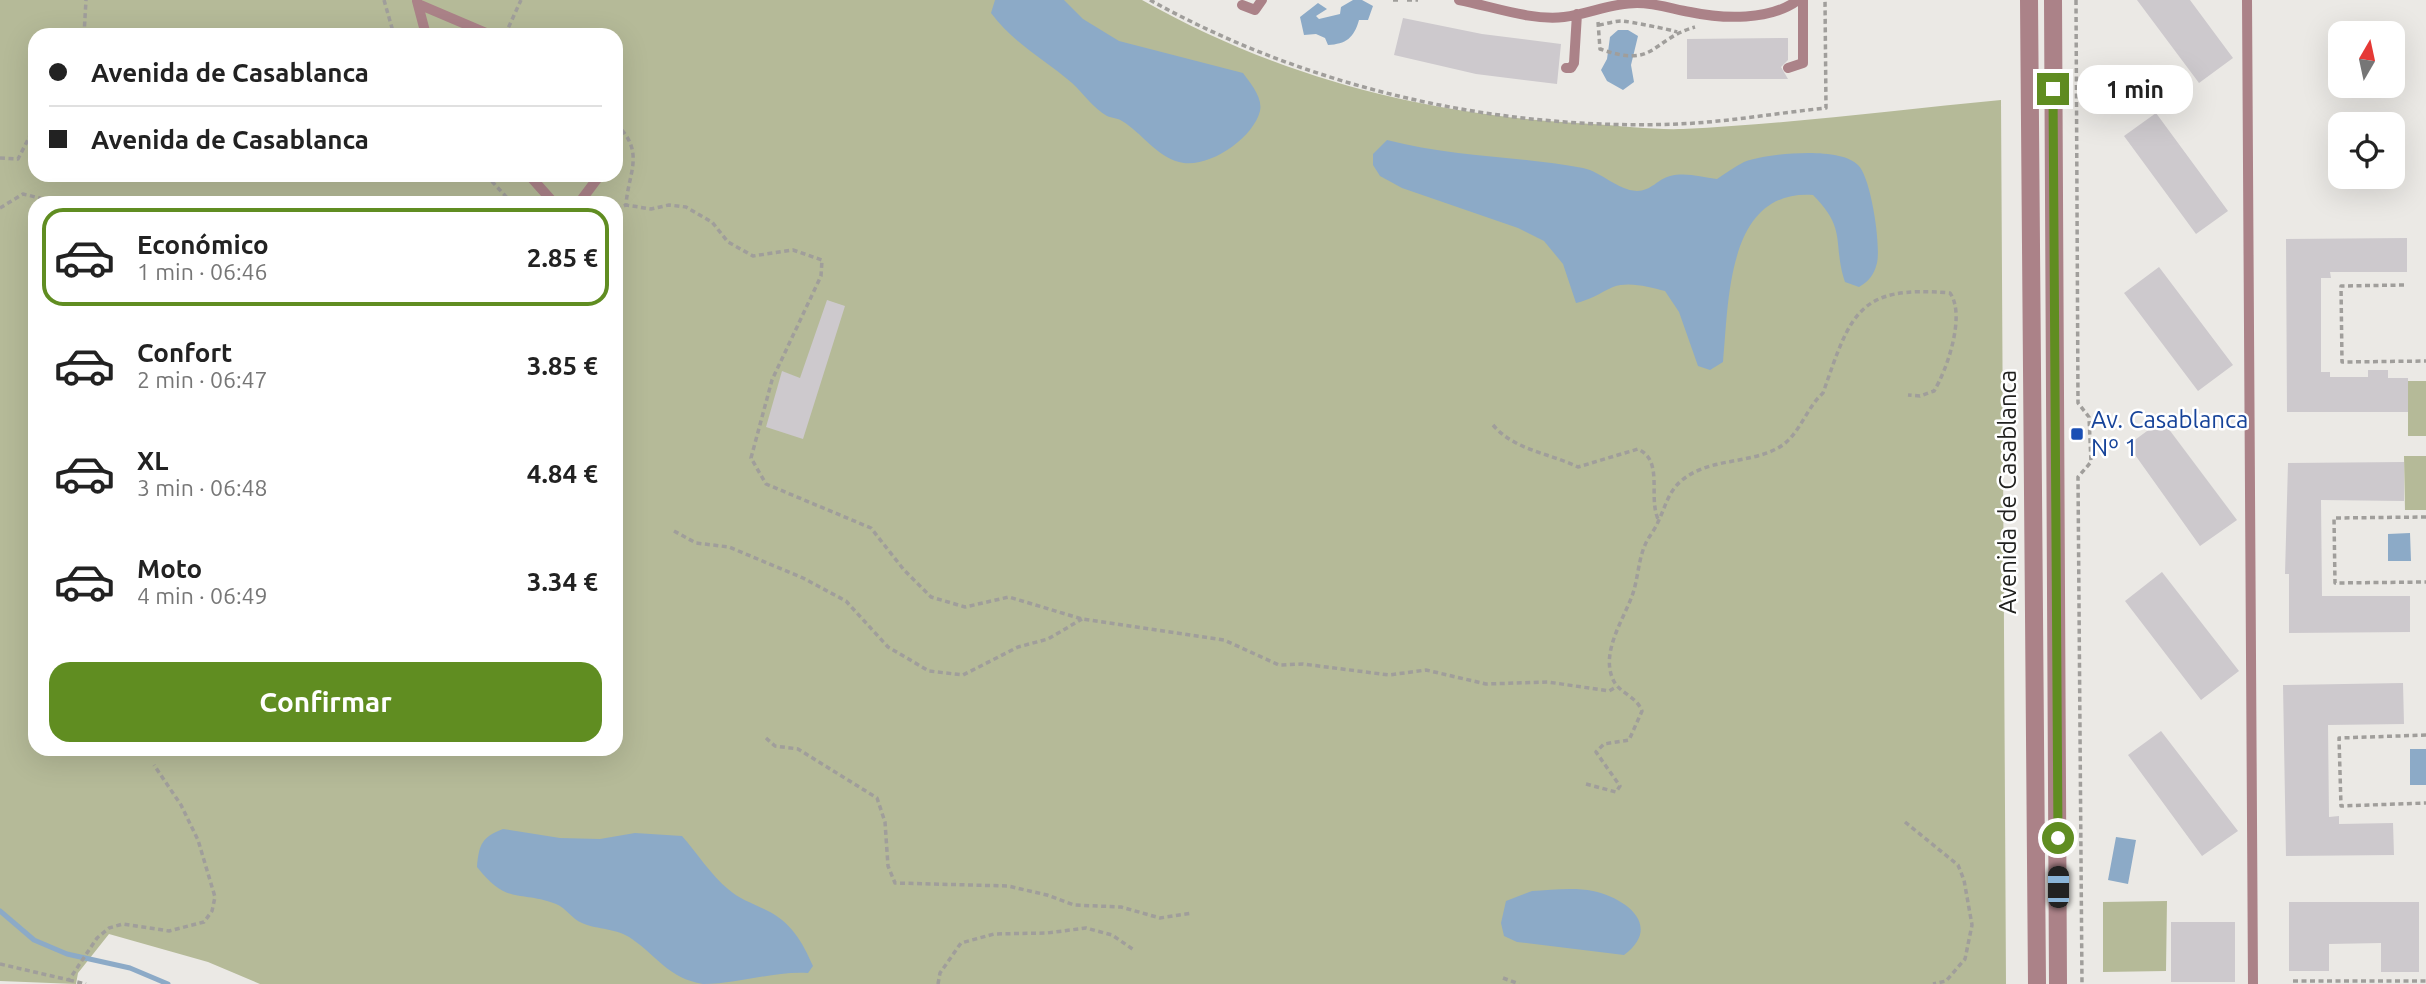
<!DOCTYPE html>
<html lang="es">
<meta charset="utf-8">
<style>
body{margin:0;font-family:Ubuntu,sans-serif;background:#f2f2f2;color:#222;height:100vh;display:flex;flex-direction:column;font-size:26px;white-space:nowrap}
*{box-sizing:border-box;margin:0}
p{font-size:23px;color:#767676}
.icon{flex:none;width:38px;height:38px;fill:none;stroke:currentColor;stroke-width:2;stroke-linecap:round;stroke-linejoin:round}
.map{position:relative;flex:1;overflow:hidden}
.panel{position:absolute;left:28px;top:196px;width:595px;height:560px;display:flex;flex-direction:column;background:#fff;border-radius:21px;box-shadow:0 7px 28px #0002}
.panel>*{flex:none}
.guide{position:absolute;left:28px;top:28px;width:595px;height:154px;border-radius:21px;box-shadow:0 7px 28px #0002;display:grid;align-content:center;height:154px;padding:0 21px;background:#fff}
.needle{width:46px;rotate:9deg}
.tools{position:absolute;left:2328px;top:21px;display:grid;gap:14px}
.tools a{display:grid;place-items:center;width:77px;height:77px;border-radius:14px;background:#fff;box-shadow:0 7px 28px #0002;font-size:35px}
.end{position:absolute;width:32px;height:32px;margin:-16px;border:9px solid #608d21;background:#fff;box-shadow:0 0 0 4px #fff}
.from{border-radius:50%}
.bubble{position:absolute;height:49px;border-radius:21px;background:#fff;box-shadow:0 7px 28px #0002;font-size:23px;font-weight:700;line-height:49px;text-align:center}
.car{position:absolute;width:21px;height:42px;margin:-21px -10px;border-radius:9px;box-shadow:0 0 5px 2px #0007;background:linear-gradient(#222 24%,#8ab4d8 0 40%,#222 0 76%,#8ab4d8 0 86%,#222 0)}
.guide b{display:flex;align-items:center;gap:24px;height:66px;font-size:26px}
.guide b+b{border-top:2px solid #e0e0e0}
.guide i{width:18px;height:18px;background:#222}
ul{padding:12px 0 0;list-style:none}
li{display:flex;align-items:center;gap:21px;height:98px;margin:0 14px 10px;padding:0 7px;border:4px solid transparent;border-radius:21px}
li div{flex:1}
li b{display:block;font-size:26px}
li em{font-style:normal;font-weight:700}
li.on{border-color:#608d21}
li>.icon{width:63px;height:63px;stroke-width:1.5}
.primary-button{display:flex;gap:14px;margin-top:auto;padding:14px 21px}
.primary-button a{flex:1;height:80px;border-radius:21px;background:#608d21;color:#fff;font-size:28px;font-weight:700;line-height:80px;text-align:center}
.map>svg:first-child{display:block}
.green{fill:#b5ba98;fill-rule:evenodd}
.water{fill:#8caac7}
.lines{fill:none;stroke-linecap:round;stroke-linejoin:round}
.stream{stroke:#8caac7;stroke-width:5}
.building{fill:#cdc9cd}
.path{stroke:#a09e9b;stroke-width:3.5;stroke-dasharray:5 3.5;stroke-linecap:butt}
.lane{stroke:#ab8288;stroke-width:10}
.street{stroke:#ab8288;stroke-width:18}
.route{stroke:#608d21;stroke-width:9}
.transit-dot{fill:#1a4fb4;stroke:#fff;stroke-width:2.5}
.labels{text-anchor:middle;stroke-width:5;stroke-linejoin:round;paint-order:stroke}
.transit-label{font-size:24px;fill:#164399;stroke:#fff;text-anchor:start}
.street-label{font-size:24px;fill:#21211f;stroke:#fff}
</style>
<div class="map">
<svg width="2426" height="984" viewBox="0 0 2426 984">
<rect width="100%" height="100%" fill="#ebe9e5"/>
<path class="green" d="M0 0H1142C1284 80 1431 116 1593 124 1623 126 1654 130 1683 129 1789 124 1895 110 2001 100L2006 984H260L208 962 109 934 78 973 76 984 0 981ZM35 35H616V175H35ZM35 203H616V749H35Z
M2408 381H2426V436H2408Z
M2404 456H2426V510H2405Z
M2167 901 2166 971 2103 972V902Z"/>
<path class="water" d="M995 0H1064L1083 19 1119 41 1243 73C1250 83 1263 97 1260 111 1253 139 1207 170 1179 162 1156 156 1142 133 1122 121 1118 118 1112 118 1107 116 1093 108 1084 94 1072 83 1044 59 1013 43 991 13Z
M1353 0H1362L1373 6 1368 20H1359C1354 38 1346 44 1328 45L1325 38 1316 34 1304 35 1300 17 1318 3 1327 9 1316 16 1319 19 1340 14 1341 7Z
M1618 30H1628L1638 36 1631 65 1634 82 1623 90 1607 81 1601 70 1607 59 1610 37Z
M1387 140C1451 157 1518 156 1583 168 1602 172 1617 190 1637 191 1651 191 1658 179 1670 176 1686 172 1701 177 1717 179 1726 173 1734 167 1744 162 1768 153 1840 146 1858 165 1871 177 1881 245 1877 263 1874 275 1869 281 1859 287L1845 282C1832 243 1848 230 1813 195 1726 189 1729 302 1723 362L1710 370 1698 366 1679 312 1665 291C1649 287 1629 281 1613 287 1600 293 1590 300 1576 303L1563 264 1544 241 1518 228 1402 188 1380 176 1373 165V154Z
M2410 533 2411 561H2388V534Z
M2410 749H2426V785H2410Z
M503 829 560 838 600 839 635 833 682 836C697 853 711 875 728 889 739 899 752 903 766 910 791 922 802 941 813 966L808 973C772 971 740 984 703 984 668 978 658 957 632 939 617 928 598 930 582 923 572 919 566 908 556 904 518 890 508 906 477 867 479 844 482 837 503 829Z
M2116 837 2136 840 2128 884 2108 880Z
M1532 891C1551 890 1574 887 1593 891 1626 898 1663 926 1624 955L1517 942 1504 936 1501 923 1506 901Z"/>
<g class="lines">
<path class="stream" d="M0 911 34 940 67 954 130 968 168 984"/>
</g>
<path class="building" d="M2137 0H2190L2233 58 2199 83Z
M1403 18 1482 34 1561 44 1557 84 1476 74 1394 55Z
M1788 38V60L1781 67 1788 79H1687V39Z
M2156 113 2228 211 2196 234 2124 136Z
M2407 238V272H2330L2331 278H2321V372H2330V377H2368V370H2388V378H2408V412H2287L2286 239Z
M2159 267 2233 365 2198 391 2124 293Z
M827 300 845 306 803 439 766 427 782 371 800 378Z
M2162 420 2237 520 2200 546 2128 445Z
M2404 462V501L2321 500 2322 596H2410V632L2289 633V574H2285L2288 463Z
M2162 572 2239 671 2201 700 2125 601Z
M2403 683 2404 724 2328 725 2329 817 2339 816V824L2393 823 2394 855 2286 856 2283 685Z
M2161 731 2238 831 2202 856 2128 755Z
M2289 902H2419V972H2381V943L2329 944V971H2289Z
M2171 922H2235V982H2171Z"/>
<g class="lines">
<path class="path" d="M384 0 394 35
M1150 0C1308 88 1497 131 1678 124 1727 122 1777 113 1826 108L1825 0
M1393 0H1400
M1407 0H1418
M2076 0 2078 403 2089 417 2091 462 2078 477 2082 984
M1598 22 1600 49C1656 69 1650 40 1695 27
M1599 25C1606 24 1614 21 1622 21 1627 21 1673 30 1677 32
M84 35 86 0
M505 35 521 0
M616 124C646 152 628 173 626 205L651 209 669 205 686 207 712 222 728 242 753 256 793 250 822 260 821 276 772 380 751 458 766 484 871 528 904 570 931 597 965 607 1009 597 1082 619 1224 640 1279 665 1303 664 1389 675 1426 670 1486 684 1548 682 1609 691 1616 687
M0 158 18 159 35 126
M486 175 512 203
M0 208 23 194 60 203
M616 209 626 205
M2404 285 2341 286 2342 362 2426 361
M1493 425C1514 450 1549 453 1578 467L1638 449C1664 461 1648 496 1658 519
M2426 517 2334 518 2335 583 2426 582
M674 531 696 543 729 547 803 578 846 601 888 647 929 671 963 675 1018 647 1048 639 1082 619
M2426 735 2339 738 2341 806 2426 803
M766 738 775 746 798 749 877 798 885 822 888 866 895 883 1008 886 1047 895 1074 905 1121 907 1160 918 1192 913
M1586 784 1616 792 1620 786 1596 752 1604 744 1629 740 1642 711C1636 695 1617 693 1612 677 1602 651 1623 620 1632 596 1638 580 1638 561 1645 545 1648 537 1655 530 1658 522 1665 508 1668 492 1681 481 1708 458 1747 464 1776 449 1799 438 1805 409 1823 393 1851 313 1858 285 1950 293 1966 315 1947 370 1934 391L1920 396 1908 395
M1905 822 1958 865 1964 880 1972 925 1965 959 1946 981 1933 984
M0 964 69 980 97 938 109 928 123 924 169 931 204 922 212 911 215 897 198 840 181 805 154 765
M1503 978 1519 984
M69 980 86 984
M2293 981H2426
M938 984 940 973 961 943 994 934 1047 933 1086 928 1112 935 1134 950"/>
<path class="lane" d="M1459 0C1491 6 1531 21 1564 17 1589 14 1611 3 1637 3 1655 3 1673 9 1690 12 1723 19 1770 21 1798 0
M2247 0 2253 984
M417 1 426 35
M418 4 491 35
M1242 5 1255 10 1262 0
M1566 68H1571L1574 63 1577 14
M1788 68 1803 63V0
M529 175 554 203
M579 203 600 175"/>
<path class="street" d="M2029 0 2037 984
M2053 0 2058 984"/>
</g>
<g class="lines">
<path class="route" d="M2053 89 2058 838"/>
</g>
<rect class="transit-dot" x="2070" y="427" width="14" height="14" rx="3.5"/>
<g class="labels">
<g class="transit-label">
<text x="2091" y="428">Av. Casablanca<tspan x="2091" dy="28">Nº 1</tspan></text>
</g>
<g class="street-label">
<text transform="translate(2008 492) rotate(-90)" y="8">Avenida de Casablanca</text>
</g>
</g>
</svg>
<div class="tools">
<a><svg class="needle" viewBox="-14 -14 28 28"><path d="M0-13l5 13h-10z" fill="#e53935"/><path d="M0 13l5-13h-10z" fill="#767676"/></svg></a>
<a><svg class="icon" aria-label="locate" viewBox="0 0 24 24"><circle cx="12" cy="12" r="6"/><path d="M12 2v4M12 18v4M2 12h4M18 12h4"/></svg></a>
</div>
<i class="end from" style="left:2058px;top:838px"></i>
<i class="end" style="left:2053px;top:89px"></i>
<div class="bubble" style="left:2077px;top:65px;width:116px">1 min</div>
<i class="car" style="left:2058px;top:887px;rotate:0deg"></i>
<div class="guide">
<b><i class="from"></i>Avenida de Casablanca</b>
<b><i></i>Avenida de Casablanca</b>
</div>
<section class="panel">
<ul>
<li class="on"><svg class="icon" aria-label="car" viewBox="0 0 24 24"><path d="M5 17H2v-5l4-1 3-4h7l3 4 3 1v5h-3M9 17h6M6 11h13"/><circle cx="7" cy="17" r="2"/><circle cx="17" cy="17" r="2"/></svg><div><b>Económico</b><p>1 min · 06:46</p></div><em>2.85 €</em></li>
<li><svg class="icon" aria-label="car" viewBox="0 0 24 24"><path d="M5 17H2v-5l4-1 3-4h7l3 4 3 1v5h-3M9 17h6M6 11h13"/><circle cx="7" cy="17" r="2"/><circle cx="17" cy="17" r="2"/></svg><div><b>Confort</b><p>2 min · 06:47</p></div><em>3.85 €</em></li>
<li><svg class="icon" aria-label="car" viewBox="0 0 24 24"><path d="M5 17H2v-5l4-1 3-4h7l3 4 3 1v5h-3M9 17h6M6 11h13"/><circle cx="7" cy="17" r="2"/><circle cx="17" cy="17" r="2"/></svg><div><b>XL</b><p>3 min · 06:48</p></div><em>4.84 €</em></li>
<li><svg class="icon" aria-label="car" viewBox="0 0 24 24"><path d="M5 17H2v-5l4-1 3-4h7l3 4 3 1v5h-3M9 17h6M6 11h13"/><circle cx="7" cy="17" r="2"/><circle cx="17" cy="17" r="2"/></svg><div><b>Moto</b><p>4 min · 06:49</p></div><em>3.34 €</em></li>
</ul>
<div class="primary-button"><a>Confirmar</a></div>
</section>
</div>
